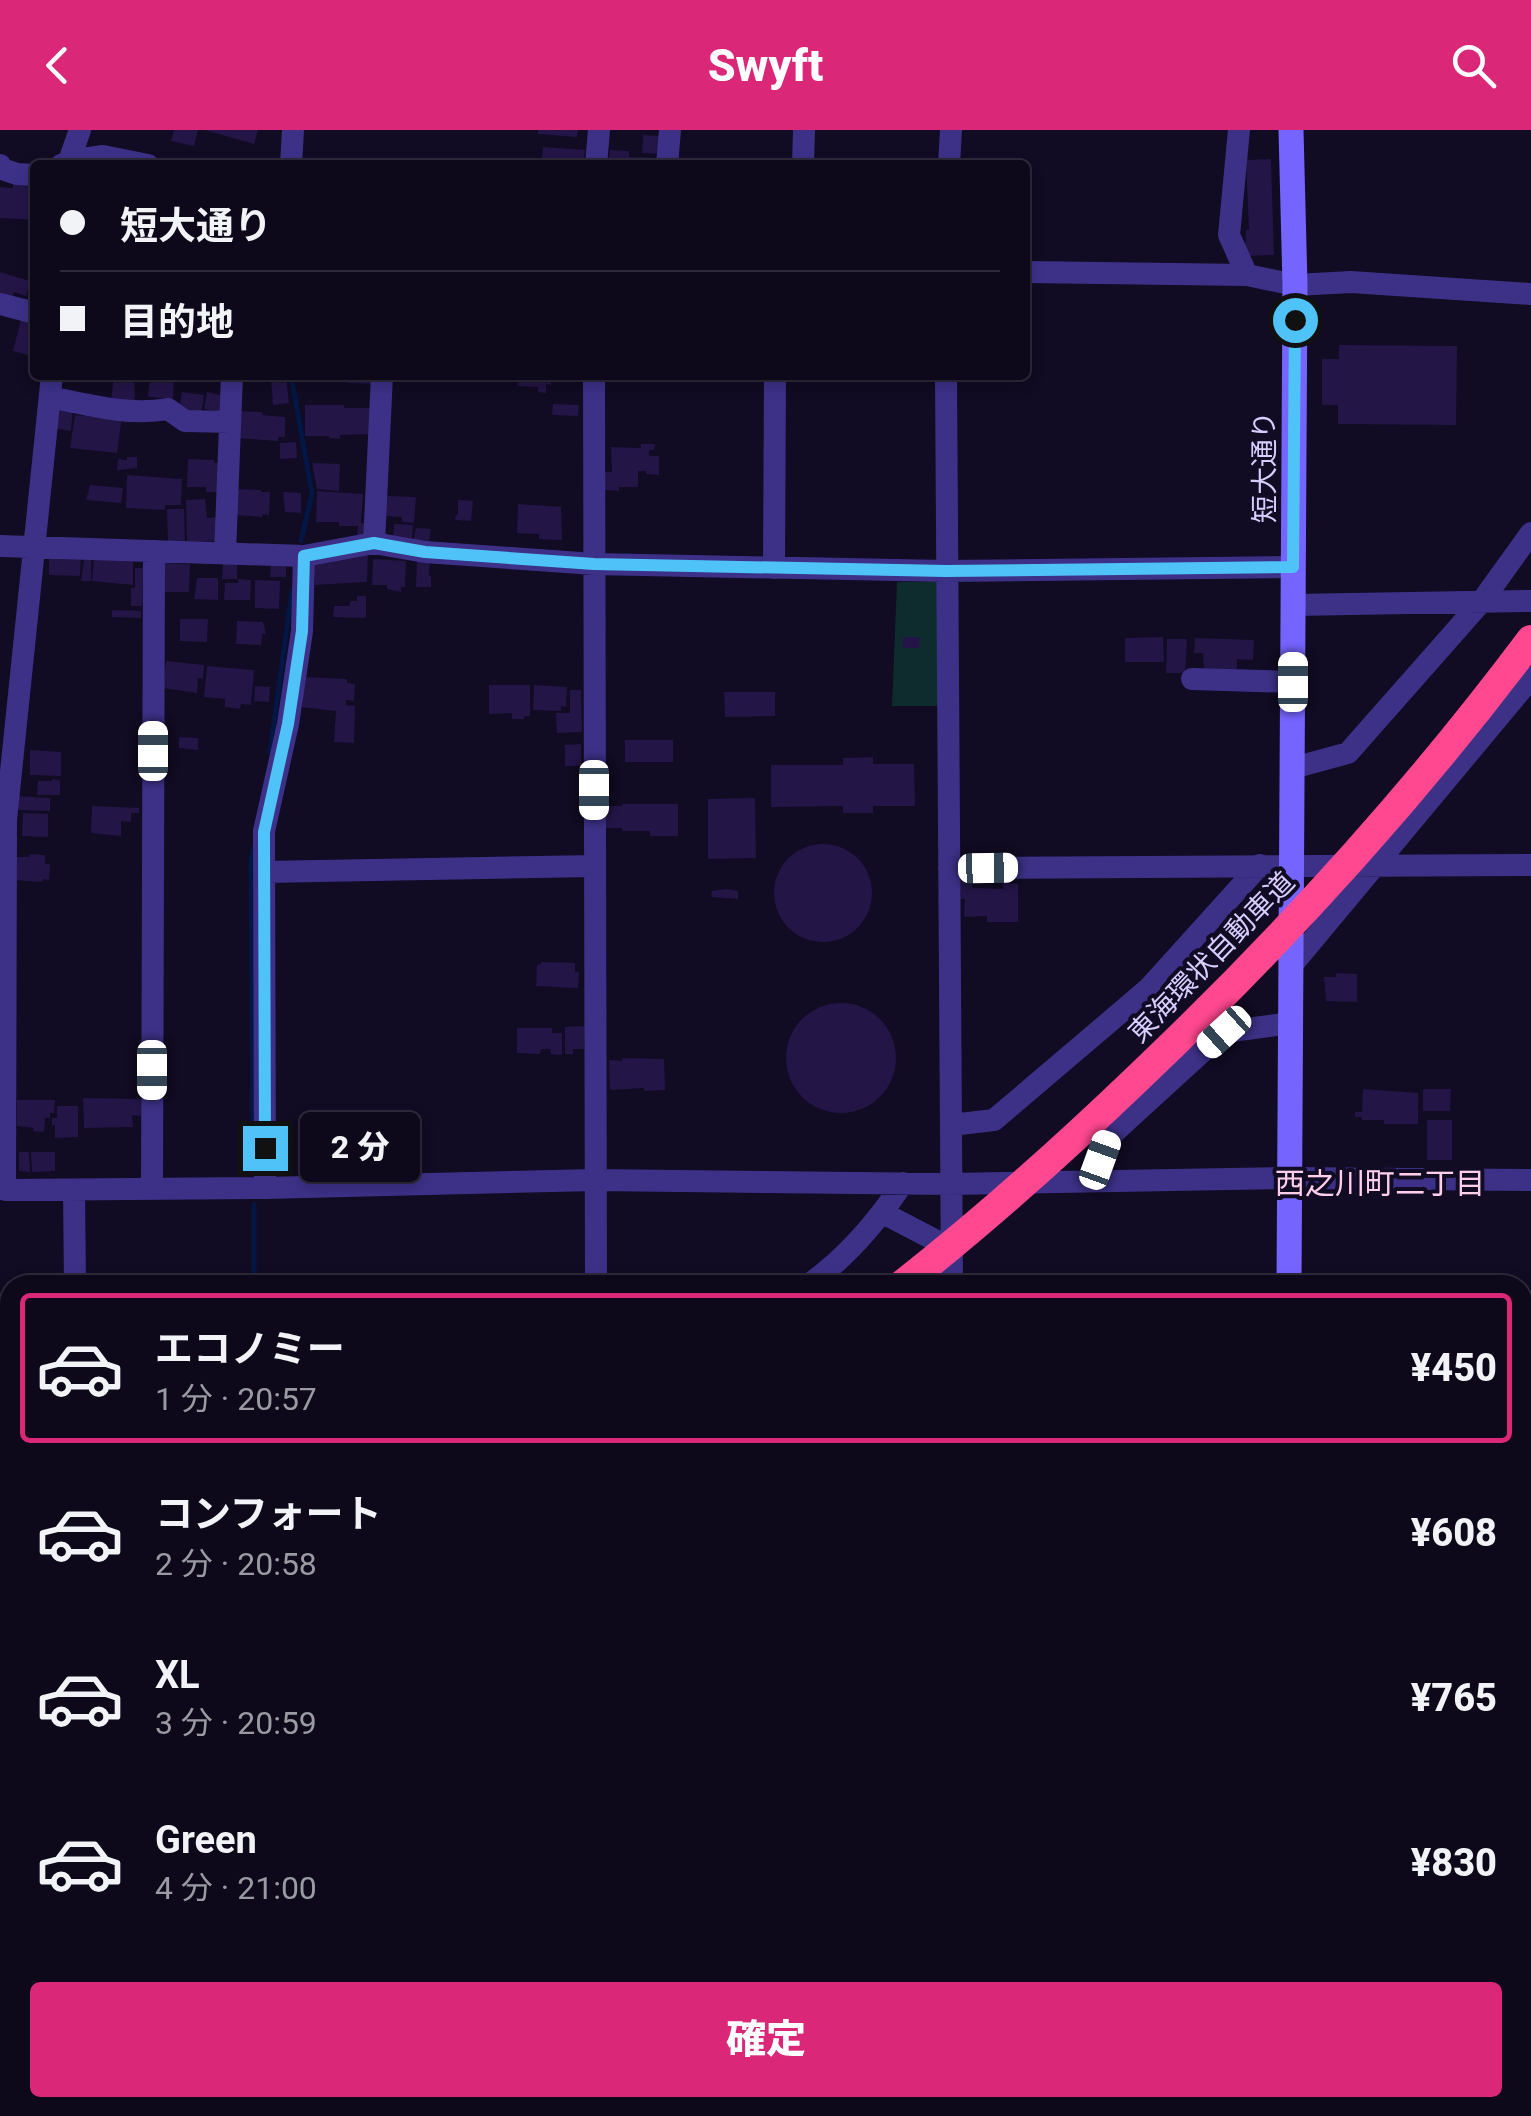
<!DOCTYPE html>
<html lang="ja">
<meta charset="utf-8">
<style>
body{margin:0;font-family:Roboto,"Noto Sans JP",sans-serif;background:#161123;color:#f1f3f6;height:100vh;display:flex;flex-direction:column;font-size:38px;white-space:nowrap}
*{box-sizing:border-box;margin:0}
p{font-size:32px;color:#9a9aa2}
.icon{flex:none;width:55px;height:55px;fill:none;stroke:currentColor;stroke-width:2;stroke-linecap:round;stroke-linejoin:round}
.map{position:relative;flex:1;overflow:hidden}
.side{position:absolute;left:0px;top:1145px;width:1532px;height:842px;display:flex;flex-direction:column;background:#0d081a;border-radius:30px 30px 0 0;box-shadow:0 5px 15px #0003,0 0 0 2px #2d2939}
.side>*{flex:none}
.guide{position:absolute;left:30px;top:30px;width:1000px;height:220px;border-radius:10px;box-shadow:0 5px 15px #0003,0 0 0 2px #2d2939;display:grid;align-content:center;height:220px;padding:0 30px;background:#0d081a}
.end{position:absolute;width:45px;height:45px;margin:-22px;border:12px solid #4fc3f7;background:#111;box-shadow:0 0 0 5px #111}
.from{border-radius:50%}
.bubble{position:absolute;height:70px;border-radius:10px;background:#0d081a;box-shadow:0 5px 15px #0003,0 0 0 2px #2d2939;font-size:32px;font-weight:800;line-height:70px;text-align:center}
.car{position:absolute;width:30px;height:60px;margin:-30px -15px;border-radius:12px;box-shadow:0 0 8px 2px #0007;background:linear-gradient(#fff 24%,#345 0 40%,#fff 0 76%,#345 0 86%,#fff 0)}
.guide b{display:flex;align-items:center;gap:35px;height:95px;font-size:38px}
.guide b+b{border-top:2px solid #2d2939}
.guide i{width:25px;height:25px;background:#f1f3f6}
ul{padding:18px 0 0;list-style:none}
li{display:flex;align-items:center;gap:30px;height:150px;margin:0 20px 15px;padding:0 10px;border:5px solid transparent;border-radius:10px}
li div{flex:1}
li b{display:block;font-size:38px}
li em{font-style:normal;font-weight:800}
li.current{border-color:#db2777}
li>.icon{width:90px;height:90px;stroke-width:1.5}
.primary-button{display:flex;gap:20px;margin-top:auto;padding:20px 30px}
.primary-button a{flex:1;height:115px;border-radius:10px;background:#db2777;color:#fff;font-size:40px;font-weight:800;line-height:115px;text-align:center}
header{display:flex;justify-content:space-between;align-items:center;height:130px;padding:0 30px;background:#db2777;color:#fff;font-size:45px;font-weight:800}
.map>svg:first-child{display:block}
.green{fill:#0e2c2e}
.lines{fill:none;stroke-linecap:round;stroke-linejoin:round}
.stream{stroke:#041643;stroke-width:5}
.building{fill:#231546}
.street{stroke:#3c3187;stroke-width:22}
.secondary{stroke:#7664ff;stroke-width:25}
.highway{stroke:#ff4890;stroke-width:30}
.rail{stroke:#00caf8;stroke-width:5;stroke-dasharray:15 12;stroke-linecap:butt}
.route{stroke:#4fc3f7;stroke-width:12}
.labels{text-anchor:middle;stroke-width:8;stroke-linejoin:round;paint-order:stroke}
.street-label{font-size:28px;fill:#d7cdff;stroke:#110b23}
.neighbourhood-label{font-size:30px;fill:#ffcfea;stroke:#110b23}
</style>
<header><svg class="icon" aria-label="back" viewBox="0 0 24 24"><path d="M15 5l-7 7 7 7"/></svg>Swyft<svg class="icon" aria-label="search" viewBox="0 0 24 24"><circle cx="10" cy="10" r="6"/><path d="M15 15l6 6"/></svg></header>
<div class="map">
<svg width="1531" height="1986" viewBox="0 0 1531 1986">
<rect width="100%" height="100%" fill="#110b23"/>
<path class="green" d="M897 452H941V576H892Z"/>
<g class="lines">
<path class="stream" d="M291 245 312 364 301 411
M270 622 292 460
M253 1042 251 729 254 717
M254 1075V1155"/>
</g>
<path class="building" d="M174 0H198L194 16 171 11Z
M205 0H258L254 14Z
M538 0H578L577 7 538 4Z
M643 5 659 6 658 24 642 23Z
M543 17 585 20 583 35H541Z
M610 20 629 21V27L660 28 659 35H608Z
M1271 29 1274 125 1245 126 1246 100H1249L1246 30Z
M13 51 35 52V90L0 88V57L13 58Z
M0 142 30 151 26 166 14 162 12 171 0 167Z
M22 185 35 188V227L13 221Z
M1339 215 1457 216 1456 295 1338 294V275H1322V229H1339Z
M114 245H134L135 273 111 271Z
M150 245H174L173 269 148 267Z
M274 245H286L289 273 273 275 271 248H274Z
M348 245 376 246V254L347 253Z
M518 245H551V255L546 254V263L538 262V257L518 256Z
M182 262 204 265 201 284 179 280Z
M207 262 224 266 221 282 204 279Z
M553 274 579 275 578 286 552 285Z
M54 275 73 278 71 301 52 298Z
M305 275H344V278H376L374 304 340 305V309L329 308V306H305Z
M238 281 262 282V285L285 287V307H278V311L236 308Z
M75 285 104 288 122 286 117 323 70 318Z
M296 312 297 328 280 329V313Z
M641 314H655L654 320H649V326H659V345L646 344V341H638V357H619V361L604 360V342H612L611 317 641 318Z
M127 327H137V338L117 340 118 329 127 330Z
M188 329 214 330V333H220V362H206V357H187Z
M312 333 340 334 339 361 317 359Z
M127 345 182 349 181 375H165V380L126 378Z
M90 355 123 358 121 373 86 370Z
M235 359 261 360V362H270L269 385 262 384V387L235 385Z
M317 361 363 364 361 393 369 394 368 406 357 407 358 396H339V392H316Z
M283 362 301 363V383L285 382Z
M386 366 416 367 414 393 402 392V387L386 386Z
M205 369 207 388 217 387 218 411 187 412 186 370Z
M458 370 473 371 471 391 455 390 456 385H458Z
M518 374 561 377 562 410 539 409V404L517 403Z
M167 379H184L185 411 168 412Z
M394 394 413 395 412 411 393 410Z
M416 398 431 399 429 413 413 411Z
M368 424 367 452 315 455 314 431Z
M49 426H81L80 446 49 445Z
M94 428 133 429V455L92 451Z
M373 429 406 431 405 457H401V462L387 459V455H372Z
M417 429H430L429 446H431V457H416Z
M84 430H91V451H81Z
M223 432H237V449H222Z
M163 433 190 434 189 462H162Z
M271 434H286V447H270Z
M135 438H143L142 476H131V458H135Z
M197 448H218V470L194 469Z
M238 449 251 450 250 470H224L225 453H238Z
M255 450 280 451 279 479 255 478Z
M357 466H366V488L333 487 334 476H350V471H357Z
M112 480 141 481V488L112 487Z
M180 489H208L207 512 180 511Z
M237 491 263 492 266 504H262L261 515 236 514Z
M903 507H920L919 518H902Z
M1163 507 1164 532H1125V508Z
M1195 508 1254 510 1253 530 1237 529V539H1204L1203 523H1194Z
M1167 509H1187L1185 543H1166Z
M166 531 204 535 203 549 198 548 197 563 163 558Z
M207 536 254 540 251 575 241 574 240 579 225 577V569L204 567Z
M303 547 347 549V553L355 554 354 571 346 570V575L355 576 354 613 334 612 336 581 301 577Z
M489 555H530V586H524V589H512V583L489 584Z
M534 555 567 557 566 577 561 576V581L533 580Z
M255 556 270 557 269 572 254 571Z
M570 560H581L582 602 557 603 556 583H570Z
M724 562H775V586L725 587Z
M179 607 198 608V620L179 618Z
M625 610H673V632H625Z
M581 614V636H565V615Z
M30 620 61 622V646L30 645Z
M873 627V634H914L915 676H873V683H843V676L771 677V635H843V628Z
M52 649 60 650V665H37L38 651H52Z
M16 666 50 668V681L16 680Z
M755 668 756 728 708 729V669Z
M622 674H678V706H650V701H622V698H606V676H622Z
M92 676 139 678V683H131V692L121 691V706L91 703Z
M23 683 48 684V707L22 706Z
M774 763a49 49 0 1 1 98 0a49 49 0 1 1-98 0Z
M29 724 45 725V734H50L49 750 43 749V752L14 750 15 727H29Z
M958 748H973L972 758 1003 759V753L1018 754V792H987V786L964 787 965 769H960L961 763H958Z
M726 759 738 761V769L711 767 712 761Z
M541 832 575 833V842H579L578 858 536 856 537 835 541 834Z
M1336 843 1357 844V872L1326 871 1324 847H1336Z
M786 928a55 55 0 1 1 110 0a55 55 0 1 1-110 0Z
M585 896 584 919H573V924H565V897Z
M517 898H552V903H562V925L551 924 550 919H541L540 924 517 923Z
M622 928 664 929 665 960 644 961V958L610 960 609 930 622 931Z
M1363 959 1418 963V994H1384V990H1362V987H1355V982H1362Z
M1423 959H1451L1450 981H1423Z
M83 968 141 969V986L132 985 133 997 84 998Z
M17 970H55L54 983H50V988H45L44 1002 33 1001 34 998 17 996Z
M57 976H78V1007L55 1008V995H52V988H57Z
M1427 990H1452V1030H1427Z
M324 1020 323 1038H305L306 1021Z
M19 1022H29L30 1042 19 1041Z
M31 1022H55V1041L32 1042Z
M1522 1524H1531V1621H1522Z
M1522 1659H1531V1752H1522Z
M1522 1780H1531V1833H1522Z
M1522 1864H1531V1901H1522Z"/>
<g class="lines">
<path class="street" d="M1239 0 1229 105 1247 145
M69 31 103 26 148 35
M0 35 2 39 17 44 35 45
M61 35 69 31 80 0
M291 35 293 0
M596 35 599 0
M667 35 670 0
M803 35 804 0
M949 35 951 0
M1025 142 1247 145 1295 155 1351 152 1531 164
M0 174 35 183
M52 245 6 690 5 1060 265 1058 595 1050 951 1054 1289 1048 1531 1050
M594 245 596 1155
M946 245 952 1155
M50 267C89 275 128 286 168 279L185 291 230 292
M374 413 382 245
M0 416 304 426 374 413 425 422 594 434 946 441 1293 437
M225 424 232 245
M774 438 775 245
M1293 475 1531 471
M1192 549 1293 552
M1293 638 1348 623 1482 471 1531 403
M949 738 1531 735
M264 742 595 736
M1292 835 1531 548
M951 995 994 990 1148 859 1260 735
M1092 1051 1108 1008 1224 902 1291 893
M265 1058 264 701 288 594 302 501 304 426
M152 1059 154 421
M74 1060 75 1155
M883 1083 952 1119
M808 1155C846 1128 877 1092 903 1053
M1522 1364H1531
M0 1774H6L10 1776
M954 1986V1978"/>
<path class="secondary" d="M1289 1155 1295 155 1291 0
M1283 1986V1978"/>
<path class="highway" d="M902 1155C985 1090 1065 1018 1141 945 1283 810 1414 666 1531 510
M0 1753 10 1747
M200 1986 233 1982 300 1981 730 1986"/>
<path class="rail" d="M0 1849 10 1901
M24 1978 26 1986"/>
</g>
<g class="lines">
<path class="route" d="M265 1018 264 702 288 594 302 501 304 426 374 413 425 422 594 434 946 441 1293 437 1295 190"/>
</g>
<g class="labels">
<g class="street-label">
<text transform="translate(1264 337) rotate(-90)" y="10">短大通り</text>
<text transform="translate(1211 827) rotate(-46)" y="10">東海環状自動車道</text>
</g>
<g class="neighbourhood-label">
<text x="1380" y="1064">西之川町二丁目</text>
</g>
</g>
</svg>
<i class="end from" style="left:1295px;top:190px"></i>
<i class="end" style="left:265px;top:1018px"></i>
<div class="bubble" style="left:300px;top:982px;width:120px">2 分</div>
<i class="car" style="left:1293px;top:552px;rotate:0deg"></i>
<i class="car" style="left:153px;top:621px;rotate:0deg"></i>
<i class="car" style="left:594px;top:660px;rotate:180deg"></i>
<i class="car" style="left:988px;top:738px;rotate:89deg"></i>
<i class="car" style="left:1224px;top:902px;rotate:228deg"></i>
<i class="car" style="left:152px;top:940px;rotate:180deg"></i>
<i class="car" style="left:1100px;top:1030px;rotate:20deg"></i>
<div class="guide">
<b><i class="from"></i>短大通り</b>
<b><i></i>目的地</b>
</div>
<section class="side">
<ul>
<li class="current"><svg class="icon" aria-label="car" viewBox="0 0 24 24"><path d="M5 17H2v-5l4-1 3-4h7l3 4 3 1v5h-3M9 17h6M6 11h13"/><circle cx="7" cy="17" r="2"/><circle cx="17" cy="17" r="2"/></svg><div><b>エコノミー</b><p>1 分 · 20:57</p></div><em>¥450</em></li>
<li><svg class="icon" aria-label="car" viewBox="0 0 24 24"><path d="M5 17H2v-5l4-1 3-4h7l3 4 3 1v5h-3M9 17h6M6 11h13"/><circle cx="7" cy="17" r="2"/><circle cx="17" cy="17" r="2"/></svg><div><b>コンフォート</b><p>2 分 · 20:58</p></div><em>¥608</em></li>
<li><svg class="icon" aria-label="car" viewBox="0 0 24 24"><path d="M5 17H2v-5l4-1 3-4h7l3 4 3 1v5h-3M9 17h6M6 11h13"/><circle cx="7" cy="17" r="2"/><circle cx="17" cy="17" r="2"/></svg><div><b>XL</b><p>3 分 · 20:59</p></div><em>¥765</em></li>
<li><svg class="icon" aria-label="car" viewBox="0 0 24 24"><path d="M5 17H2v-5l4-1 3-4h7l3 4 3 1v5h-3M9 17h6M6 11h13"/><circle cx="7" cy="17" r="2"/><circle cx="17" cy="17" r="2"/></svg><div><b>Green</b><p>4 分 · 21:00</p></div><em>¥830</em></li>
</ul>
<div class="primary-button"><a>確定</a></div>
</section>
</div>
